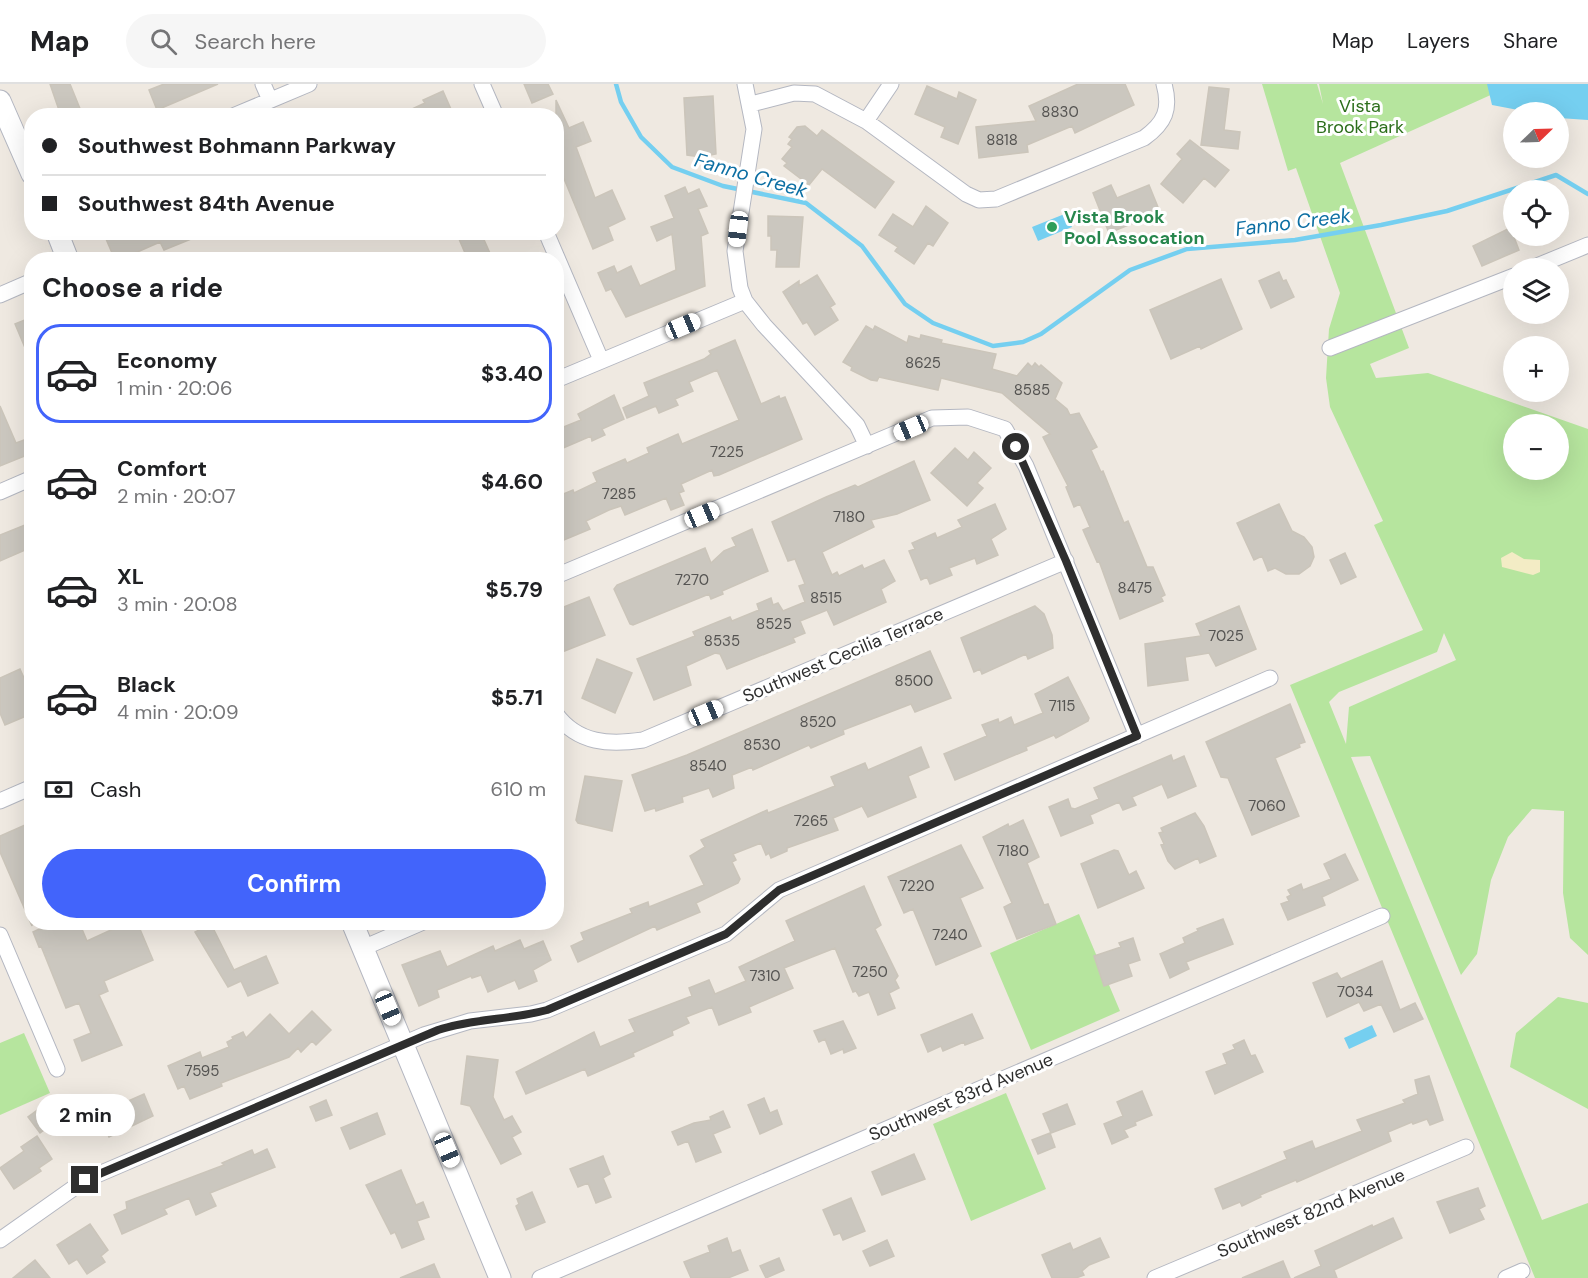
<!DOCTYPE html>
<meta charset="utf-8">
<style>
body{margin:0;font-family:"DM Sans",sans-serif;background:#f6f6f6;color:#202124;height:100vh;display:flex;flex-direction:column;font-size:22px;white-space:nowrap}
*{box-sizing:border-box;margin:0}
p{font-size:20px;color:#757577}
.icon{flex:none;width:33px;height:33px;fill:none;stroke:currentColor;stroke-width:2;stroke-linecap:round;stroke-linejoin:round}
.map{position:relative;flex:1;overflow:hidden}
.sheet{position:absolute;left:24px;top:168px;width:540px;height:678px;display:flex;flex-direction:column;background:#fff;border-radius:24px;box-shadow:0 6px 24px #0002}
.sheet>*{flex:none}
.banner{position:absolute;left:24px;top:24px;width:540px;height:132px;border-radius:24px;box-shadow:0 6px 24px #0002;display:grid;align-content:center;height:132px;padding:0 18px;background:#fff}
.needle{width:39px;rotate:67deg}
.tools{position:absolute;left:1503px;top:18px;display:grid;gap:12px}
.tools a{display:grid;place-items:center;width:66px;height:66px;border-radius:50%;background:#fff;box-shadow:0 6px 24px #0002;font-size:30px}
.end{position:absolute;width:27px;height:27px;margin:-14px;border:8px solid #2e2e2e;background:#fff;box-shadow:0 0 0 3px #fff}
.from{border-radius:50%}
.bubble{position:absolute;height:42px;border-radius:21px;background:#fff;box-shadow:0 6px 24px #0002;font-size:20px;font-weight:700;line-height:42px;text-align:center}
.car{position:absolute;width:18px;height:36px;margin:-18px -9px;border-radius:8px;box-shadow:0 0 4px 2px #0007;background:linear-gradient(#fff 24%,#345 0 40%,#fff 0 76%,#345 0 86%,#fff 0)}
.banner b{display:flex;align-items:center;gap:21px;height:57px;font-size:22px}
.banner b+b{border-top:2px solid #e0e0e0}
.banner i{width:15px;height:15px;background:#202124}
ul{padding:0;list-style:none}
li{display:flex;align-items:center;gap:18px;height:99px;margin:0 12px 9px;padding:0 6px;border:3px solid transparent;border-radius:24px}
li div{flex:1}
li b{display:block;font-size:22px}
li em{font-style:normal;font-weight:700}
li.selected{border-color:#4264fb}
li>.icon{width:54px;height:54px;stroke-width:1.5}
h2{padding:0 18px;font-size:27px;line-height:72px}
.pay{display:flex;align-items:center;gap:15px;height:66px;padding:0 18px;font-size:22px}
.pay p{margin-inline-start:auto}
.action{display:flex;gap:12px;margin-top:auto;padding:12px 18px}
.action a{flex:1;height:69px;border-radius:36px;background:#4264fb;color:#fff;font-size:24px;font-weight:700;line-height:69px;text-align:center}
header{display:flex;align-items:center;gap:36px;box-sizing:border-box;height:84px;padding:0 30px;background:#fff;border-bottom:2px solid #e0e0e0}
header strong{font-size:28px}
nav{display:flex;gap:33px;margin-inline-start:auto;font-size:21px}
.search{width:420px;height:54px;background:#f6f6f6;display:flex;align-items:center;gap:15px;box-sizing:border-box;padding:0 21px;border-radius:33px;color:#757577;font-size:22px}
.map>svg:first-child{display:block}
.green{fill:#b6e59e;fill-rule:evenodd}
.sand{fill:#f3ecc5}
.water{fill:#75cff0}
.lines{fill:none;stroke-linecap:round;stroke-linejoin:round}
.stream{stroke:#75cff0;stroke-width:4.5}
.building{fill:#cbc7bf;stroke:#cbc5ba;stroke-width:1.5}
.street-casing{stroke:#b4b7c1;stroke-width:17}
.secondary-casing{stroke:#b4b7c1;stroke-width:23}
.street{stroke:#fff;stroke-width:15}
.secondary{stroke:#fff;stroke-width:21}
.route{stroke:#2e2e2e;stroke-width:8}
.leisure-dot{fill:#2e9e5b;stroke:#fff;stroke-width:2}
.labels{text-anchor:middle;stroke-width:6;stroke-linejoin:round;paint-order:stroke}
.number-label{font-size:15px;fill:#555452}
.park-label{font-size:18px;fill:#2c6e1b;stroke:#fff}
.leisure-label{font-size:18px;font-weight:bold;fill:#27864d;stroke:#fff;text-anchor:start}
.street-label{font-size:18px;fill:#2e2e2e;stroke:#fff}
.water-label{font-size:20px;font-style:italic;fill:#0d6fa3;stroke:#fff}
</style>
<header>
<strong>Map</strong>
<div class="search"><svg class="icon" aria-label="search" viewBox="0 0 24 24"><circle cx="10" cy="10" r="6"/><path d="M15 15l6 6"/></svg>Search here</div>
<nav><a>Map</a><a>Layers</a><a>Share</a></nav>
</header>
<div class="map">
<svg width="1588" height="1194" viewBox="0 0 1588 1194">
<rect width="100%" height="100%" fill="#efe9e1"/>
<path class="green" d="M1262 0H1317L1323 20 1319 0H1515L1340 79 1409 264 1370 280 1376 294 1428 289 1588 345V871L1570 854 1563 809 1564 727 1532 725 1508 753 1491 796 1477 870 1461 891 1370 672 1351 673 1542 1136 1588 1119V1194H1535L1290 601 1423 546 1374 441 1383 437 1330 323 1326 294 1329 245 1340 209 1296 84 1288 87ZM1514 340H1558V386H1514ZM1444 549 1456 576 1349 623 1346 660 1329 618 1339 608 1437 568Z
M1079 830 1120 927 1031 966 990 869Z
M1558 913 1588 919V1025L1510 983 1516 949Z
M24 949 50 1009 0 1031V959Z
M1006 1009 1046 1105 971 1137 933 1040Z"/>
<path class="sand" d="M1512 468 1524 475 1540 476V488L1533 491 1502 483 1501 474Z"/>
<path class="water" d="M1487 0H1588V36L1559 34 1558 28H1529L1492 21Z
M1067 129 1072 143 1038 157 1032 143Z
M1372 941 1377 952 1349 965 1344 954Z"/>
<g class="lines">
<path class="stream" d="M616 0 621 18 641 53 672 83 723 102 806 119 862 162 905 220 933 239 993 262 1023 258 1041 250 1130 186 1187 165 1295 156 1381 141 1447 127 1556 91 1588 110"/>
</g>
<path class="building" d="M50 0H70L83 32H61Z
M164 0H218L157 26 149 6Z
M524 0H548L553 10 532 19Z
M1078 0H1125L1134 21 1075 49 1072 42 1027 61 1028 68 979 74 976 43 1036 37 1029 22Z
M927 2 957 15 959 8 976 16 958 60 941 53 945 43 915 30Z
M1209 3 1229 5 1224 46 1240 48 1238 65 1201 61Z
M443 7 454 32H397L425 19 423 16Z
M713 12 716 70 701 73 687 71 684 14Z
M556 16 569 44 583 38 591 57 576 63 595 114 612 106 625 135 608 143 613 156 593 165 560 85 556 86Z
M805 42 817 52 822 46 894 98 875 124 822 85 809 101 784 82 787 79 782 75 792 63 788 60 792 55 789 53 797 43Z
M1190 56 1229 86 1215 103 1204 94 1183 119 1161 100 1182 75 1177 70Z
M1111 101 1117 114 1149 101 1160 128 1109 149 1093 109Z
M685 103 688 110 699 105 707 122 698 125 708 149 701 152 705 202 626 233 611 205 606 207 598 189 614 182 617 189 631 182 640 202 676 186 672 150 657 157 651 143 674 134 665 112Z
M926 122 948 139 933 162 928 159 914 180 895 167 898 163 879 151 893 130 913 143Z
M768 132 803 133 799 183H776L777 166H771V152H768Z
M1514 142V153L1519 166 1482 182 1473 162Z
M122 148H206V149L164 166 160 158 135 169 137 176H115L106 155Z
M456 148 481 149 493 176H468Z
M1279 188 1283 197 1286 196 1294 213 1271 224 1259 197Z
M817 191 835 220 830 223 838 236 815 251 807 238 803 240 783 208 799 197V202Z
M1221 195 1242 245 1201 265 1200 262 1171 275 1150 226Z
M32 233V278H31L15 240Z
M866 242 873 246 875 242 907 259 909 252 920 255 921 251 942 256 941 259 996 270 992 285 1017 292 1028 279 1032 283 1035 279 1039 283 1041 281 1062 299 1055 315 1067 325 1070 331 1079 329 1097 363 1091 366 1101 388 1103 387 1124 439 1128 437 1147 483H1153L1165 511 1161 513 1163 517 1120 535 1099 477 1097 478 1083 446 1090 443 1080 420 1074 423 1066 403 1068 402 1043 353 1050 350 1002 309 941 294 938 306 879 293 877 297 871 296 851 286 852 283 843 278Z
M735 256 761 320 779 312 780 315 785 313 802 355 719 391 714 392 712 386 681 400 684 407 679 409 684 421 671 426 666 414 625 431 621 422 609 426 586 437 590 445 559 458 556 452V413L573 406 574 409 597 398 593 389 625 375 627 379 649 369 647 364 678 350 682 360 739 336 717 286 689 298 693 307 675 315 678 321 659 329 656 322 627 334 623 324 649 312 644 299 704 275 711 270 709 267Z
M614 311 624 335 602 345 605 351 592 357 591 352 556 367V346L581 336 578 330Z
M0 322 16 359 32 353V369L0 382Z
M955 364 968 376 974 368 991 384 977 399 983 404 967 422 931 389Z
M914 377 930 416 897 430 871 436 874 443 822 468 832 491 837 488 839 492 862 481 864 485 884 476 895 497 881 505 886 518 834 541 827 526 800 537 805 549 793 554 795 558 727 585 720 570 715 569 686 582 691 601 654 616 637 575 695 552 693 548 730 533 732 537 759 526 757 520 771 514 773 521 778 519 783 527 805 518 799 502 805 500 795 475 788 477 772 438 826 413 855 401 858 403Z
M995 420 1006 445 991 455 998 471 977 480 975 474 949 484 952 491 930 500 927 493 921 496 909 467 915 465 912 459 935 449 937 454 962 443 958 436Z
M1279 420 1292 447 1304 453 1312 463 1314 473 1310 482 1299 490H1286L1275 484 1268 487 1262 472 1254 476 1237 439Z
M25 441 26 444 32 442V463L0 477V451Z
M752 445 768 487 722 507 723 510 711 515 709 510 633 541 630 540 614 505 617 501 705 464 711 479 724 467 736 462 732 454Z
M1345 469 1356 493 1341 500 1330 476Z
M589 513 605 551 562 568 561 566 556 568V526Z
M1035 522 1044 530 1052 551 1053 564 1028 575 1026 570 982 590 980 585 974 588 961 554Z
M1239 522 1256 565 1216 582 1209 569 1185 573 1188 596 1148 602 1145 560 1201 552 1196 540Z
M930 567 951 614 915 628 911 620 843 646 844 650 811 664 809 661 753 686 752 683 732 691 734 704 713 713 709 704 682 713 683 718 656 727 655 724 645 727 632 691 687 671Z
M597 575 632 589 615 629 582 614Z
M20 585 32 612 31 630 5 641 0 629V594Z
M1068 593 1089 634 1088 637 1056 654 1054 651 1026 663 1027 666 955 696 944 670 987 652 982 641 998 635 999 639 1011 633 1014 641 1043 629 1035 610Z
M1290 620 1305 658 1299 660 1300 663 1275 674 1299 732 1252 751 1228 694 1221 693 1206 658Z
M921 663 929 683 908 692 916 713 868 733 862 722 833 734 838 746 787 764V767L771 774 769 769 766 771 761 759 733 770 736 776 732 778 740 795 738 799 696 819 700 828 657 846 655 842 578 878 571 862 584 856 581 849 632 829 630 825 648 818 649 823 704 801 690 772 705 763 701 756 767 726 768 729 835 702 831 693 865 679 868 686Z
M1171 671 1173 677 1184 672 1196 702 1168 714 1162 700 1132 713 1136 721 1123 726 1119 718 1090 731 1093 739 1061 752 1049 723 1068 715 1071 724 1075 725 1099 715 1094 704Z
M585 692 622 697 612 747 578 739 576 736Z
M1195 729 1204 742 1216 772 1200 779 1198 774 1175 785 1168 777 1161 761 1164 760 1159 749 1163 748 1161 744Z
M1023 736 1039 773 1027 779 1044 821 1048 820 1056 840 1017 855 1004 823 1012 819 983 753 1008 740 1009 743Z
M32 738V842L0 768V752Z
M961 761 983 804 960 814 981 862 936 881 913 825 904 829 888 793Z
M1114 766 1118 767 1129 791 1136 787 1144 804 1098 824 1081 780Z
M1345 770 1358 796 1322 813 1325 821 1288 836 1281 820 1289 817 1287 813 1291 811 1288 806 1301 800 1303 806 1331 795 1324 780Z
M864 802 881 841 875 845 898 892 895 896 899 904 889 909 895 924 878 931 869 908 859 912 856 907 853 908 835 864 784 884 793 904 749 923 751 928 719 941 712 923 686 933 689 939 672 947 673 951 633 969 634 972 588 992 585 985 526 1010 516 988 594 948 600 963 635 948 629 936 692 912 689 904 709 896 715 910 746 897 739 883 795 857 786 837Z
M1223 835 1233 860 1186 878 1189 885 1170 894 1160 870 1185 859 1183 854 1198 847 1197 845Z
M55 838H79L87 857 124 840 137 838 153 876 104 897 108 907 99 911 122 961 82 977 74 956 91 949 79 919 66 924 41 862 39 863 33 848Z
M211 840 234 886 266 872 278 899 248 912 241 897 228 903 195 848Z
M1133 854 1140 876 1128 880 1132 892 1104 902 1094 872 1121 863 1119 859Z
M520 856 524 865 543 857 551 876 533 886 537 897 519 905 515 896 488 908 481 891 472 894 471 892 437 906 439 913 419 922 402 881 440 867 447 883 493 862 495 867Z
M1382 877 1400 926 1415 919 1423 935 1394 948 1381 920 1364 927 1359 918 1327 933 1313 899 1337 889 1341 895Z
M312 927 331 946 316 961 312 957 301 968 298 964 289 973 221 999 222 1002 190 1015 184 1002 178 1005 168 982 200 968 202 974 229 963 227 958 233 955 232 953 243 948 246 954 270 930 289 950Z
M972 930 983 954 965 961 964 958 943 967 941 962 928 968 921 951Z
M843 937 856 964 844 969 843 965 831 970 825 955 819 958 814 947Z
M1244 956 1251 972 1255 971 1263 988 1215 1010 1206 988 1227 980 1223 970 1235 965 1233 961Z
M467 972 498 976 493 1013 504 1036 512 1032 521 1048 512 1053 521 1070 501 1080 470 1022 461 1020Z
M1429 992 1443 1036 1430 1041 1427 1035 1413 1040 1412 1038 1388 1048 1391 1057 1297 1098 1296 1096 1260 1111 1261 1113 1242 1122 1240 1118 1223 1125 1215 1105 1287 1075 1284 1068 1312 1057 1315 1065 1362 1047 1357 1036 1405 1019 1403 1016 1418 1010 1415 996Z
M1142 1007 1152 1031 1135 1038 1136 1041 1124 1046 1128 1053 1112 1060 1104 1040 1123 1032 1117 1018Z
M144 1010 153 1032 109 1053 99 1030Z
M764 1014 770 1029 777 1026 782 1040 760 1050 748 1021Z
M51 1016 63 1032 40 1049 28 1033Z
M326 1016 332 1031 316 1037 310 1023Z
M1067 1020 1075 1040 1051 1049 1043 1030Z
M723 1027 730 1043 713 1050 721 1068 696 1078 688 1057 678 1061 672 1048 694 1039 711 1036 710 1033Z
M377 1029 385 1050 350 1065 341 1044Z
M1050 1049 1055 1063 1038 1070 1032 1056Z
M37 1052 52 1075 39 1084 41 1087 14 1105 0 1084 24 1067 21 1063Z
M267 1065 275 1083 210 1109 216 1122 196 1131 189 1114 164 1125 167 1130 122 1150 114 1131 127 1125 126 1118 224 1081 222 1079 252 1066 254 1071Z
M914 1070 925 1095 882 1111 872 1088Z
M603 1072 610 1090 603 1094 611 1113 596 1119 588 1099 578 1103 570 1085Z
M401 1086 416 1121 423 1118 429 1133 417 1137 424 1155 402 1164 395 1148 391 1150 366 1101Z
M1478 1104 1485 1122 1479 1125 1484 1135 1450 1149 1437 1118Z
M532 1108 545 1138 526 1146 516 1122 519 1120 517 1115Z
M851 1114 865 1147 843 1156 840 1149 834 1151 823 1126Z
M1393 1134 1402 1154 1334 1186 1337 1194H1294L1321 1182 1315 1167 1372 1141 1373 1143Z
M90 1140 108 1166 101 1172 105 1178 87 1190 77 1175 69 1180 57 1161Z
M727 1154 732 1169 740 1166 748 1186 728 1194H691L684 1178 710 1168 708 1162Z
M1100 1154 1109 1173 1089 1181 1082 1187 1084 1191 1076 1194H1052L1042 1171 1070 1159 1073 1166Z
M887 1156 894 1172 870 1182 863 1167Z
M779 1174 784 1186 766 1194 760 1182Z
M35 1176 50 1194H13Z
M1283 1177 1290 1194H1242Z
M434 1180 440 1194H400Z"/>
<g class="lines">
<g class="street-casing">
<path id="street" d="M263 0 270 16
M482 0 496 32
M745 0 754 45 735 167 740 204 745 217 764 241 857 341 867 362
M751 20 794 9 815 10 866 37 966 110 979 116 996 115 1144 54C1165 39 1171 25 1164 0
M233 32 309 0
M866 37 891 0
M546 148 601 276
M1532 184 1588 161
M0 211 32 197
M1330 264 1514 192
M556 296 745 217
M0 408 32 394
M556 492 932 334 968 333 1005 345 1026 382 1137 652
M556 630C578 660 610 661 643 656L1066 477
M0 717 32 703
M0 851 57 985
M363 864 423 838
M0 1156 85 1096 424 951 470 937 531 930 547 926 726 850 779 806 1270 594
M540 1194 1382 832
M1155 1194 1466 1063
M1506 1194 1522 1187"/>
</g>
<g class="secondary-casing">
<path id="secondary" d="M0 17 32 90
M57 148 68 176
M352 838 500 1194"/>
</g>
<use href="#street" class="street"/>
<use href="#secondary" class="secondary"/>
</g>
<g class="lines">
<path class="route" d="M85 1096 438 946C474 934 511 936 547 926L726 850 779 806 1137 652 1066 477 1016 363"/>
</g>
<circle class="leisure-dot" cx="1052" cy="143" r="6"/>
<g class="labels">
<g class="number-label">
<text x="1060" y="33">8830</text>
<text x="1002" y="61">8818</text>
<text x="923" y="284">8625</text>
<text x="1032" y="311">8585</text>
<text x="727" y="373">7225</text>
<text x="619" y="415">7285</text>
<text x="849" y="438">7180</text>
<text x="692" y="501">7270</text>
<text x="1135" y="509">8475</text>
<text x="826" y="519">8515</text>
<text x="774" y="545">8525</text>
<text x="1226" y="557">7025</text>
<text x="722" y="562">8535</text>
<text x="914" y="602">8500</text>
<text x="1062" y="627">7115</text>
<text x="818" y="643">8520</text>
<text x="762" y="666">8530</text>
<text x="708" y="687">8540</text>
<text x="1267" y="727">7060</text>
<text x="811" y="742">7265</text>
<text x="1013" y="772">7180</text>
<text x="917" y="807">7220</text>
<text x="950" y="856">7240</text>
<text x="870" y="893">7250</text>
<text x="765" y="897">7310</text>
<text x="1355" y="913">7034</text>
<text x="202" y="992">7595</text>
</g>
<g class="park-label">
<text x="1360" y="28">Vista<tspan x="1360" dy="21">Brook Park</tspan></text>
</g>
<g class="leisure-label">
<text x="1064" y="139">Vista Brook<tspan x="1064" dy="21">Pool Assocation</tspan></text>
</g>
<g class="street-label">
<text transform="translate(843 571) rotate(-23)" y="6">Southwest Cecilia Terrace</text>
<text transform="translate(961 1013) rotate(-23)" y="6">Southwest 83rd Avenue</text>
<text transform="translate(1311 1129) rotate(-23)" y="6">Southwest 82nd Avenue</text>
</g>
<g class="water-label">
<text transform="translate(751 91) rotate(16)" y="7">Fanno Creek</text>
<text transform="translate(1293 138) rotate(-7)" y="7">Fanno Creek</text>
</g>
</g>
</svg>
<div class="tools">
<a><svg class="needle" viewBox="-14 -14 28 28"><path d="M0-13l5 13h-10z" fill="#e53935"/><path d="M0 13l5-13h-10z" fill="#757577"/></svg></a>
<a><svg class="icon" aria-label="locate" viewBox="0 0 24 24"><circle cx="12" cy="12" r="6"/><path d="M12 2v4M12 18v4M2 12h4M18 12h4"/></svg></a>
<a><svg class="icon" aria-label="layers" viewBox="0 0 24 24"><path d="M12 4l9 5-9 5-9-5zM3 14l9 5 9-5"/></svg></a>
<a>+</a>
<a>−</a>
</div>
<i class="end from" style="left:1016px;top:363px"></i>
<i class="end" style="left:85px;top:1096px"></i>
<div class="bubble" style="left:36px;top:1010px;width:99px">2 min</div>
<i class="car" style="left:738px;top:145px;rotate:187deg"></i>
<i class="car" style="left:683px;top:242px;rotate:67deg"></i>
<i class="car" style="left:911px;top:344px;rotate:247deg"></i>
<i class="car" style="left:702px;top:431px;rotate:67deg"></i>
<i class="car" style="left:706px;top:629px;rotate:67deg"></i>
<i class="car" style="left:388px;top:924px;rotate:157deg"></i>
<i class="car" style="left:447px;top:1066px;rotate:157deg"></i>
<div class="banner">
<b><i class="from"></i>Southwest Bohmann Parkway</b>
<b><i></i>Southwest 84th Avenue</b>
</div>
<section class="sheet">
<h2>Choose a ride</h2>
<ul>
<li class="selected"><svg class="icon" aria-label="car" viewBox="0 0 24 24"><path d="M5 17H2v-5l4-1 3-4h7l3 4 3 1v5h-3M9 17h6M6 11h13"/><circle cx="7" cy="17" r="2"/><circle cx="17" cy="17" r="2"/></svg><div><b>Economy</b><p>1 min · 20:06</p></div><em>$3.40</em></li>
<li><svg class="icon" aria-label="car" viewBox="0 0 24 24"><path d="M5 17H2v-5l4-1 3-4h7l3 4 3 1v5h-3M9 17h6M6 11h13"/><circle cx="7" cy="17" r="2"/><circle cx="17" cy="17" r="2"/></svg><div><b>Comfort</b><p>2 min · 20:07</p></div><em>$4.60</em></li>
<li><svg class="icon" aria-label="car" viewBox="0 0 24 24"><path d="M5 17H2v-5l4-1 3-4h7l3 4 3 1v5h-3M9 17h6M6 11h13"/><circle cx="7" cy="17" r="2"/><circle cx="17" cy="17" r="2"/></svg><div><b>XL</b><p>3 min · 20:08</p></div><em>$5.79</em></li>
<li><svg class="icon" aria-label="car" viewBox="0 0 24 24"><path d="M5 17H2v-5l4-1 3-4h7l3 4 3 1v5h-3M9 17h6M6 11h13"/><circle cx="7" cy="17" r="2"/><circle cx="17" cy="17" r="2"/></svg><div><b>Black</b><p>4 min · 20:09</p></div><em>$5.71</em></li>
</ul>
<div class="pay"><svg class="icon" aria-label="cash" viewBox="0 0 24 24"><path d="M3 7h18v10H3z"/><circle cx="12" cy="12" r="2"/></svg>Cash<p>610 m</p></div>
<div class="action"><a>Confirm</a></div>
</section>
</div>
